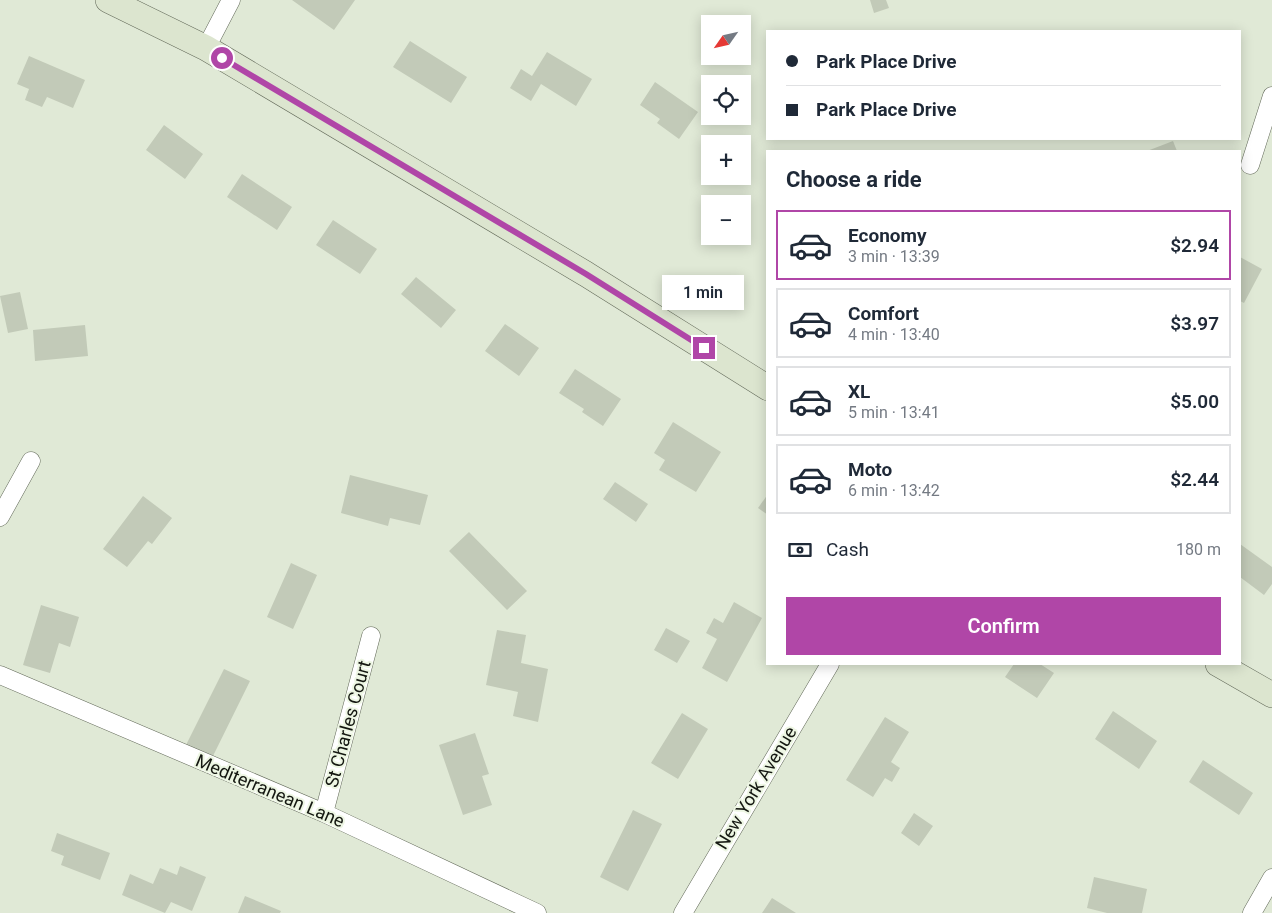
<!DOCTYPE html>
<meta charset="utf-8">
<style>
body{margin:0;font-family:Roboto,sans-serif;background:#f2f2f3;color:#1f2937;height:100vh;display:flex;flex-direction:column;font-size:19px;white-space:nowrap}
*{box-sizing:border-box;margin:0}
p{font-size:16px;color:#747a83}
.icon{flex:none;width:28px;height:28px;fill:none;stroke:currentColor;stroke-width:2;stroke-linecap:round;stroke-linejoin:round}
.map{position:relative;flex:1;overflow:hidden}
.drawer{position:absolute;left:766px;top:150px;width:475px;height:515px;display:flex;flex-direction:column;background:#fff;border-radius:0px;box-shadow:0 2px 12px #0003}
.drawer>*{flex:none}
.banner{position:absolute;left:766px;top:30px;width:475px;height:110px;border-radius:0px;box-shadow:0 2px 12px #0003;display:grid;align-content:center;height:110px;padding:0 20px;background:#fff}
.needle{width:32px;rotate:236deg}
.controls{position:absolute;left:701px;top:15px;display:grid;gap:10px}
.controls a{display:grid;place-items:center;width:50px;height:50px;border-radius:0px;background:#fff;box-shadow:0 2px 12px #0003;font-size:25px}
.end{position:absolute;width:22px;height:22px;margin:-11px;border:6px solid #b046a7;background:#fff;box-shadow:0 0 0 2px #fff}
.from{border-radius:50%}
.bubble{position:absolute;height:35px;border-radius:0px;background:#fff;box-shadow:0 2px 12px #0003;font-size:16px;font-weight:600;line-height:35px;text-align:center}
.banner b{display:flex;align-items:center;gap:18px;height:48px;font-size:19px}
.banner b+b{border-top:1px solid #e0e1e3}
.banner i{width:12px;height:12px;background:#1f2937}
ul{padding:0;list-style:none}
li{display:flex;align-items:center;gap:15px;height:70px;margin:0 10px 8px;padding:0 10px;border:2px solid #e0e1e3;border-radius:0px}
li div{flex:1}
li b{display:block;font-size:19px}
li em{font-style:normal;font-weight:600}
li.on{border-color:#b046a7}
li>.icon{width:45px;height:45px;stroke-width:1.5}
h2{padding:0 20px;font-size:22px;line-height:60px}
.pay{display:flex;align-items:center;gap:12px;height:55px;padding:0 20px;font-size:19px}
.pay p{margin-inline-start:auto}
.action{display:flex;gap:10px;margin-top:auto;padding:10px 20px}
.action a{flex:1;height:58px;border-radius:0px;background:#b046a7;color:#fff;font-size:20px;font-weight:600;line-height:58px;text-align:center}
.map>svg:first-child{display:block}
.building{fill:#c2cab8}
.lines{fill:none;stroke-linecap:round;stroke-linejoin:round}
.street-casing{stroke:#626959;stroke-width:19}
.secondary-casing{stroke:#626959;stroke-width:26}
.street{stroke:#fff;stroke-width:18}
.secondary{stroke:#dce5cf;stroke-width:25}
.route{stroke:#b046a7;stroke-width:6}
.labels{text-anchor:middle;stroke-width:4;stroke-linejoin:round;paint-order:stroke}
.street-label{font-size:18px;fill:#141711;stroke:#edf6e3}
</style>
<div class="map">
<svg width="1272" height="913" viewBox="0 0 1272 913">
<rect width="100%" height="100%" fill="#e0e9d6"/>
<path class="building" d="M292 0H355L334 30Z
M870 0H886L889 8 874 13Z
M410 41 467 77 451 103 393 67Z
M547 52 592 79 576 106 541 84 531 101 510 88 521 69 532 76Z
M29 56 85 80 73 108 47 97 42 107 25 100 29 89 17 84Z
M655 82 698 112 679 139 657 123 660 119 640 105Z
M164 125 203 154 185 179 146 150Z
M1173 141 1177 151H1147Z
M242 174 292 207 277 230 227 197Z
M333 220 377 249 360 274 316 245Z
M1240 257 1262 269 1244 303 1240 301Z
M416 277 456 310 441 328 401 294Z
M20 292 28 329 8 333 0 296Z
M505 324 539 348 519 376 485 351Z
M85 325 88 356 35 361 33 330Z
M575 369 621 399 603 426 582 412 584 409 559 393Z
M673 422 721 452 696 492 659 470 665 460 654 453Z
M350 475 428 495 420 525 390 518 388 526 341 513Z
M615 482 648 504 636 522 603 499Z
M768 494V515L758 508Z
M143 496 172 518 152 544 148 541 127 567 103 549Z
M469 532 527 591 507 610 449 551Z
M1240 544 1272 567V584L1264 595 1240 577Z
M291 563 317 575 293 629 267 617Z
M734 602 762 618 727 682 702 668 717 639 706 633 714 618 723 623Z
M41 605 79 617 70 647 59 643 50 673 23 665Z
M666 628 690 641 677 663 654 650Z
M497 630 526 635 521 663 548 669 538 722 513 716 518 692 486 685Z
M1014 664H1040L1054 673 1037 698 1005 677Z
M224 669 250 681 212 758 186 745Z
M1113 711 1157 741 1139 769 1095 739Z
M682 713 708 729 678 779 651 763Z
M885 717 909 732 891 762 900 768 892 782 885 778 873 797 846 780Z
M475 733 489 774 482 776 492 805 463 815 439 745Z
M1203 760 1253 793 1239 815 1189 782Z
M633 810 662 824 628 891 600 877Z
M914 813 933 826 919 846 901 833Z
M57 833 110 853 100 880 61 865 64 856 51 851Z
M180 866 206 877 192 911 171 902 165 913 122 895 130 874 153 884 160 868 177 875Z
M1094 877 1147 889 1142 913H1107L1087 908Z
M245 896 281 911 280 913H238Z
M772 898 796 913H762Z"/>
<g class="lines">
<g class="street-casing">
<path id="street" d="M206 48 231 0
M1250 165 1272 96
M0 517 31 461
M0 675 324 813 537 913
M324 813 371 636
M683 913 830 664
M1252 913 1272 878"/>
</g>
<g class="secondary-casing">
<path id="secondary" d="M108 0 206 48 586 274 768 388
M1218 664 1272 695"/>
</g>
<use href="#street" class="street"/>
<use href="#secondary" class="secondary"/>
</g>
<g class="lines">
<path class="route" d="M222 58 586 274 704 348"/>
</g>
<g class="labels">
<g class="street-label">
<text transform="translate(348 724) rotate(-75)" y="6">St Charles Court</text>
<text transform="translate(756 788) rotate(-59)" y="6">New York Avenue</text>
<text transform="translate(270 791) rotate(23)" y="6">Mediterranean Lane</text>
</g>
</g>
</svg>
<div class="controls">
<a><svg class="needle" viewBox="-14 -14 28 28"><path d="M0-13l5 13h-10z" fill="#e53935"/><path d="M0 13l5-13h-10z" fill="#747a83"/></svg></a>
<a><svg class="icon" aria-label="locate" viewBox="0 0 24 24"><circle cx="12" cy="12" r="6"/><path d="M12 2v4M12 18v4M2 12h4M18 12h4"/></svg></a>
<a>+</a>
<a>−</a>
</div>
<i class="end from" style="left:222px;top:58px"></i>
<i class="end" style="left:704px;top:348px"></i>
<div class="bubble" style="left:662px;top:275px;width:82px">1 min</div>
<div class="banner">
<b><i class="from"></i>Park Place Drive</b>
<b><i></i>Park Place Drive</b>
</div>
<section class="drawer">
<h2>Choose a ride</h2>
<ul>
<li class="on"><svg class="icon" aria-label="car" viewBox="0 0 24 24"><path d="M5 17H2v-5l4-1 3-4h7l3 4 3 1v5h-3M9 17h6M6 11h13"/><circle cx="7" cy="17" r="2"/><circle cx="17" cy="17" r="2"/></svg><div><b>Economy</b><p>3 min · 13:39</p></div><em>$2.94</em></li>
<li><svg class="icon" aria-label="car" viewBox="0 0 24 24"><path d="M5 17H2v-5l4-1 3-4h7l3 4 3 1v5h-3M9 17h6M6 11h13"/><circle cx="7" cy="17" r="2"/><circle cx="17" cy="17" r="2"/></svg><div><b>Comfort</b><p>4 min · 13:40</p></div><em>$3.97</em></li>
<li><svg class="icon" aria-label="car" viewBox="0 0 24 24"><path d="M5 17H2v-5l4-1 3-4h7l3 4 3 1v5h-3M9 17h6M6 11h13"/><circle cx="7" cy="17" r="2"/><circle cx="17" cy="17" r="2"/></svg><div><b>XL</b><p>5 min · 13:41</p></div><em>$5.00</em></li>
<li><svg class="icon" aria-label="car" viewBox="0 0 24 24"><path d="M5 17H2v-5l4-1 3-4h7l3 4 3 1v5h-3M9 17h6M6 11h13"/><circle cx="7" cy="17" r="2"/><circle cx="17" cy="17" r="2"/></svg><div><b>Moto</b><p>6 min · 13:42</p></div><em>$2.44</em></li>
</ul>
<div class="pay"><svg class="icon" aria-label="cash" viewBox="0 0 24 24"><path d="M3 7h18v10H3z"/><circle cx="12" cy="12" r="2"/></svg>Cash<p>180 m</p></div>
<div class="action"><a>Confirm</a></div>
</section>
</div>
